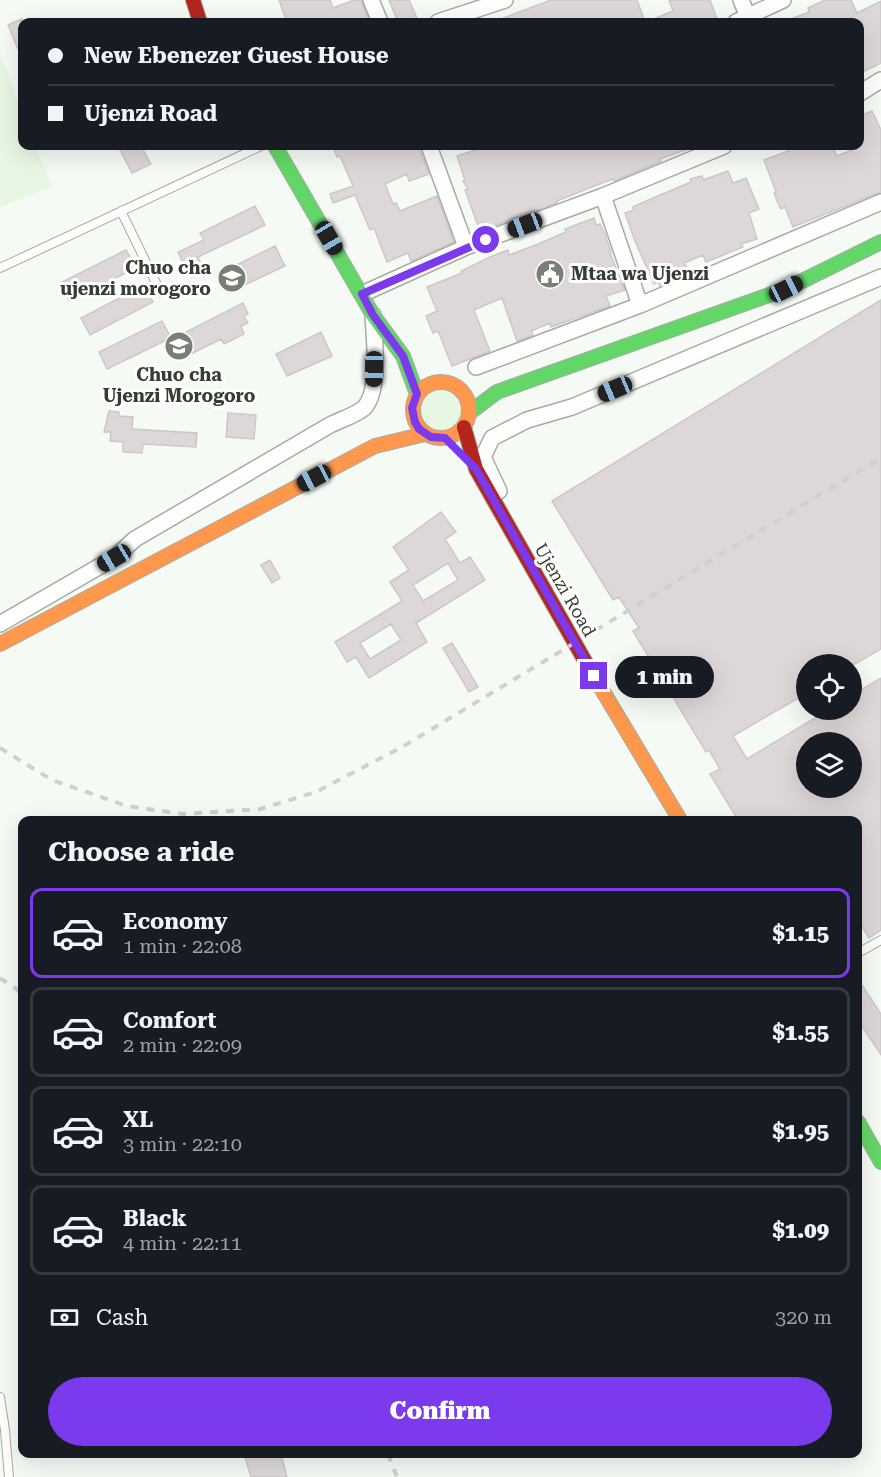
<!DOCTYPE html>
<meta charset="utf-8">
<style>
body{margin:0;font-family:"Roboto Serif",serif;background:#20242c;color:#f1f3f6;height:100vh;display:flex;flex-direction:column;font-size:22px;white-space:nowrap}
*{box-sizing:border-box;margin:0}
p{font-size:20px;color:#9ea1a6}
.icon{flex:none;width:33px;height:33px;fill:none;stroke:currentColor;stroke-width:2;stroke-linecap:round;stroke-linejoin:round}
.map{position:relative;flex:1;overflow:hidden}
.sheet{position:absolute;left:18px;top:816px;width:844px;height:642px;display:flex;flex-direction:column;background:#171b24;border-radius:12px;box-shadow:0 6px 24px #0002}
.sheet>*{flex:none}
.guide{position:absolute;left:18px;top:18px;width:846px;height:132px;border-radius:12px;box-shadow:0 6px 24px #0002;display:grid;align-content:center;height:132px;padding:0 30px;background:#171b24}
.buttons{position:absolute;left:796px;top:654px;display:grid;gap:12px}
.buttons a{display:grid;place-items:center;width:66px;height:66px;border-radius:50%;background:#171b24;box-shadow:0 6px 24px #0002;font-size:30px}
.end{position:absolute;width:27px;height:27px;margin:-14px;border:8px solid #7c3aed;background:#fff;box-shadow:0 0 0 3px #fff}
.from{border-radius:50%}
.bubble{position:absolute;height:42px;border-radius:21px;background:#171b24;box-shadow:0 6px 24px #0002;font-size:20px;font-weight:800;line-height:42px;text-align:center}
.car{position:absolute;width:18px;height:36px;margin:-18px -9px;border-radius:8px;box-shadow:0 0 4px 2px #0007;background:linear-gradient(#222 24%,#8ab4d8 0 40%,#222 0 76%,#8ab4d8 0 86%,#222 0)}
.guide b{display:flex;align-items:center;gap:21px;height:57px;font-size:22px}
.guide b+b{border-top:2px solid #363941}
.guide i{width:15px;height:15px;background:#f1f3f6}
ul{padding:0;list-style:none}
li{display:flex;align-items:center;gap:18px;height:90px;margin:0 12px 9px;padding:0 18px;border:3px solid #363941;border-radius:12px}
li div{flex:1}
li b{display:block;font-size:22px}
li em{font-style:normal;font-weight:800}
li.on{border-color:#7c3aed}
li>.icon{width:54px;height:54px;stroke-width:1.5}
h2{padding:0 30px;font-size:27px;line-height:72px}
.pay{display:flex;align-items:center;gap:15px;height:66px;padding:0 30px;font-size:22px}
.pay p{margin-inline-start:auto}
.button{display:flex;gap:12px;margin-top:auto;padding:12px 30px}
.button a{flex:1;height:69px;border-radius:36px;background:#7c3aed;color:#fff;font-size:24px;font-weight:800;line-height:69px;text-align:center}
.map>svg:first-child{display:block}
.green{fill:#e7f7e4}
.building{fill:#ddd7d7;stroke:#ccc8c7;stroke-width:1.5;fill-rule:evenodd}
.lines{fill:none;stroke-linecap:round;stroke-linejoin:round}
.lane-casing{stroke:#a5aca4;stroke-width:10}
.street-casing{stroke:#a5aca4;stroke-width:18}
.fast-casing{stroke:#a5aca4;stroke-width:16}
.slow-casing{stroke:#a5aca4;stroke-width:16}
.jam-casing{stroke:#a5aca4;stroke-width:16}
.lane{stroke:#fefefd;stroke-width:8}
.street{stroke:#fefefd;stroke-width:15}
.fast{stroke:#63d668;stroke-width:14}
.slow{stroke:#ff974d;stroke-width:14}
.jam{stroke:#b3261e;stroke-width:14}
.rail{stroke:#cfd0cf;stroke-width:4;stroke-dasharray:8 8;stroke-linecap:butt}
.route{stroke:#7c3aed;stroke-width:8}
.labels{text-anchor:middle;stroke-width:6;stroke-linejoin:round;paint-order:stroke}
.poi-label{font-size:18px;font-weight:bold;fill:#343e32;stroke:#fff;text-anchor:end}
.street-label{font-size:18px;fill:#343e32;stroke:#fff}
</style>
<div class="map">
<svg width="881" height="1477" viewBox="0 0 881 1477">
<rect width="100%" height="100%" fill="#f5fbf4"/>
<path class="green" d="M0 53 22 111V146H36L52 187 0 207Z
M419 411a22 22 0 1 1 44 0a22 22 0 1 1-44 0Z"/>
<path class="building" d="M279 0H330L333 8 354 0H361L369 22H287Z
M389 0H409L417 18 406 22H398Z
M551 0H637L645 22H493Z
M669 0H710L717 19 707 22H647L673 11Z
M825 0H851L857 13 881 1V63L863 72 860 64V22H783L809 12 808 8Z
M22 19V59L8 25Z
M872 111 881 130V192L793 227 785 207 781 209 778 203 774 193 776 192 764 160 788 151 785 146H832L837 156 857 148 856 146H860V116Z
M118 146H141L151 164 132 173Z
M333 146H418L429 174 409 181 407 174 385 184 393 204 396 203 400 211 437 196 454 242 411 261 408 253 387 262 374 228 370 230 355 195 333 203 330 194 353 186 340 156 337 157Z
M488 146H694V147L660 159 661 161 614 181 613 179 594 186 557 201V203L480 231 465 190 468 189 463 181 465 180 457 156Z
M728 171 733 183 746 178 759 209 749 213 757 239 741 244 743 247 706 262 703 255 684 263 687 268 668 277 670 282 660 286 658 282 654 284 635 241 625 213 634 210 633 207 653 198 691 182 690 179 702 176 703 180Z
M255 206 265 225 198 257 202 266 187 272 178 252 204 240 200 233Z
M594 218 596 225 600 224 605 234 611 252 610 253 625 290 606 296 610 306 551 327 550 323 531 331 533 335 517 341 502 298 474 310 490 351 452 366 438 331 433 333 426 316 437 311 427 287 462 273 461 271 490 257 508 250 509 255 538 244 566 232 565 229Z
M275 246 285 266 230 292 220 273Z
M126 250 136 268 69 301 60 283Z
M144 285 153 302 90 335 81 318Z
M881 300V649L855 664H807V693L733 736 747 759 828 710H852V695L881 678V930L869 938 858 920V820H738L710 774 720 769 709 750 706 752 633 631 639 628 619 597 613 600 552 501ZM807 742H852V788H807Z
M243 303 248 314 244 316 248 323 241 326 244 334 224 344 221 339 185 357 176 337Z
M162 321 171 338 107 369 99 352Z
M321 332 332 356 287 376 276 354Z
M109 411 119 412V416L133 417 132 429 197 433 196 447 143 444 142 453 123 452V442L110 441 111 432H104Z
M228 413 256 415 254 439 226 437Z
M441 512 456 532 445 539 460 563 470 557 485 580 416 623 427 642 369 678 356 657 347 662 335 642 402 601 390 582 409 570 393 547ZM448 563 458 580 423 601 413 585ZM391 624 401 640 370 659 360 643Z
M270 560 280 578 272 583 261 565Z
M452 643 478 687 469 692 443 648Z
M858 979 881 1014V1055L858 1020Z
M244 1454H281L287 1477H251Z"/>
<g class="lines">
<g class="lane-casing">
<path id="lane" d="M121 211 161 293
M0 268 261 146
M858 953 881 940
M0 1397 5 1430 9 1477"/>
</g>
<g class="street-casing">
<path id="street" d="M371 0 380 22
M741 0 750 22
M438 22 505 0
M736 22 783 0
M860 93 881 80
M429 146 466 247
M603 196 640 305
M362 294 466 247 603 196 724 146
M476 367 640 305 881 202
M499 491 483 457 492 438 527 420 572 407 881 277
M0 624 114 558 135 539 330 425C340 420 356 415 364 408 381 390 374 338 373 315"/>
</g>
<g class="fast-casing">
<path id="fast" d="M275 146 373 315 403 356 417 394
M469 413 497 392 786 289 881 242
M858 1122 881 1162"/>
</g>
<g class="slow-casing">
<path id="slow" d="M413 410a28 28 0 1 1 56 0a28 28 0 1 1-56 0Z
M0 644 375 446 425 434
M589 668 680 820"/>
</g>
<g class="jam-casing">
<path id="jam" d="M193 0 200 22
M464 427 476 469 589 668"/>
</g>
<use href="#lane" class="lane"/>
<use href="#street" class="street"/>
<use href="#fast" class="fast"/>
<use href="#slow" class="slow"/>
<use href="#jam" class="jam"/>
<path class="rail" d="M0 748 52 780 127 806 183 814 260 809 316 792 402 747 881 458
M0 978 22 993
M388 1454 397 1477"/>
</g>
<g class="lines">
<path class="route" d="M486 240 362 294 373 315 403 356 417 394 412 408 415 422 419 429 431 437 445 438 476 469 594 676"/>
</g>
<defs>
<g id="civic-disc" transform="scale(1.5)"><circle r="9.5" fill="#788076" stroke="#fff"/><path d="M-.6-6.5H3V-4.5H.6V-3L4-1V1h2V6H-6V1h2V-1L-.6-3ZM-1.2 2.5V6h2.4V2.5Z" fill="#fff"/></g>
<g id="university-disc" transform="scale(1.5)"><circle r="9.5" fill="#788076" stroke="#fff"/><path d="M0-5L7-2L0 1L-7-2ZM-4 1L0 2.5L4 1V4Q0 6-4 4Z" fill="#fff"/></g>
</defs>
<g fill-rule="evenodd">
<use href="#civic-disc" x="550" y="274"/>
<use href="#university-disc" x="232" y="278"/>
<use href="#university-disc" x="179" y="346"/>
</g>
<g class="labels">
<g class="poi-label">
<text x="211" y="274">Chuo cha<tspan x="211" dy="21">ujenzi morogoro</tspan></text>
<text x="571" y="280" text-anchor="start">Mtaa wa Ujenzi</text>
<text x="179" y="381" text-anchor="middle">Chuo cha<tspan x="179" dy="21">Ujenzi Morogoro</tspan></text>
</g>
<g class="street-label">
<text transform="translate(565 590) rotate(60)" y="6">Ujenzi Road</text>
</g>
</g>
</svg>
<div class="buttons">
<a><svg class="icon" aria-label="locate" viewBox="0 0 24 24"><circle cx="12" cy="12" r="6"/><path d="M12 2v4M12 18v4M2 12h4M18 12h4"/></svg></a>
<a><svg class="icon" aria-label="layers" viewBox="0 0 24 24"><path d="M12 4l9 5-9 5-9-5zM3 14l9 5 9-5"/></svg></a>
</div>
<i class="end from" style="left:486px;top:240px"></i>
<i class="end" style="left:594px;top:676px"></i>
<div class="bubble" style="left:615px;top:656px;width:99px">1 min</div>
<i class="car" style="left:525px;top:225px;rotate:249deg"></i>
<i class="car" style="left:329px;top:238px;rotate:150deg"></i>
<i class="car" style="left:786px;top:289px;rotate:63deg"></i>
<i class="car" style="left:374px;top:369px;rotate:181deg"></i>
<i class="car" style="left:615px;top:389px;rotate:247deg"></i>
<i class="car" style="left:314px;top:478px;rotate:242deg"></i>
<i class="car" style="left:114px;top:558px;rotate:240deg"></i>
<div class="guide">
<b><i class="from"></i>New Ebenezer Guest House</b>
<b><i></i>Ujenzi Road</b>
</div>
<section class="sheet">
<h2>Choose a ride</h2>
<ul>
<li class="on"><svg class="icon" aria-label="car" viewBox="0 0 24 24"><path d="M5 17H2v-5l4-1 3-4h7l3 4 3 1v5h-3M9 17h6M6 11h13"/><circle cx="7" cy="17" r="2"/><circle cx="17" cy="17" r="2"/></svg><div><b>Economy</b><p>1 min · 22:08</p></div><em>$1.15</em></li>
<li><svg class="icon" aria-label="car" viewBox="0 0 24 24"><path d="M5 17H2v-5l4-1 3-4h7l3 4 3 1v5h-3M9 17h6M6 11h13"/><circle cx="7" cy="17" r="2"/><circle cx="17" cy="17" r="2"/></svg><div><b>Comfort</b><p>2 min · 22:09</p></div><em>$1.55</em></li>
<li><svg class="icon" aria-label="car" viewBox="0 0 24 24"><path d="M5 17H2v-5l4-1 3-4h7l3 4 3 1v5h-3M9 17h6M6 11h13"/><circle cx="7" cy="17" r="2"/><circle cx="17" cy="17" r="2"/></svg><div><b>XL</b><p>3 min · 22:10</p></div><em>$1.95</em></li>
<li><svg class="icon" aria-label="car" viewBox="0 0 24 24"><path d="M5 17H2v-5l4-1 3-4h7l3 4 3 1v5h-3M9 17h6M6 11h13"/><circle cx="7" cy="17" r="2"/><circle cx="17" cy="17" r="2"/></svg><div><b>Black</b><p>4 min · 22:11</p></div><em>$1.09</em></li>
</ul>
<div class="pay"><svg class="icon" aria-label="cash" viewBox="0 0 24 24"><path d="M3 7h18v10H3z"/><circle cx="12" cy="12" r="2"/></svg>Cash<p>320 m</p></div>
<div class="button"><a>Confirm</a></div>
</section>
</div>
